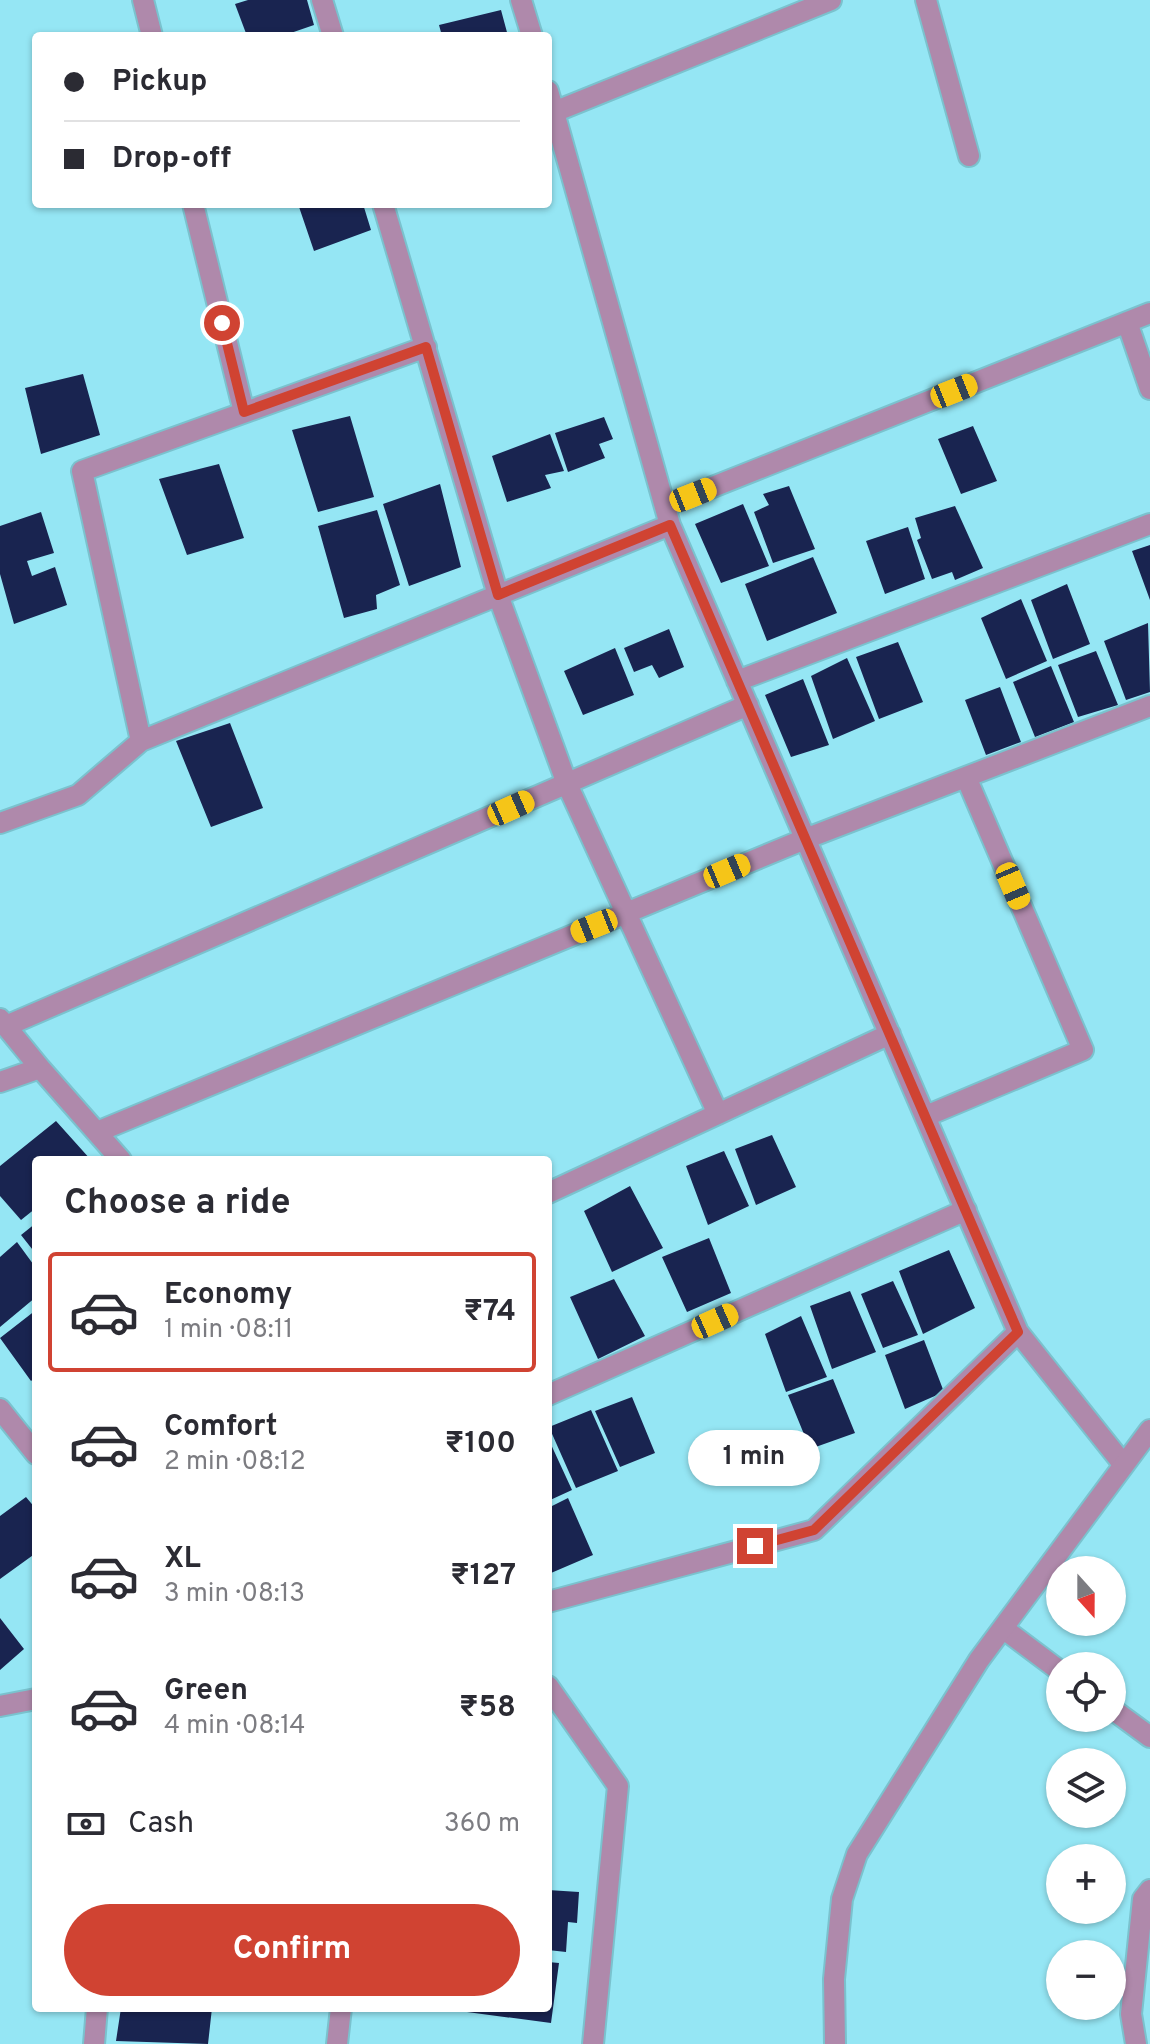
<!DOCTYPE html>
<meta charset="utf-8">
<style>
body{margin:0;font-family:Overpass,sans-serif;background:#f7f7f7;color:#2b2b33;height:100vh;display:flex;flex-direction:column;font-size:30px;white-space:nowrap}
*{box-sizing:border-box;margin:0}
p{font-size:26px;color:#7c7c81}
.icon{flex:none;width:44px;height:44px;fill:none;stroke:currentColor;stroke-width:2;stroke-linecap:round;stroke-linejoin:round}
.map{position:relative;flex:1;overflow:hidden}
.drawer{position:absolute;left:32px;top:1156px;width:520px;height:856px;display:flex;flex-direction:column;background:#fff;border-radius:8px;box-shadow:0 2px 6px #0004}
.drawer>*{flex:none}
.top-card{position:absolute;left:32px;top:32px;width:520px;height:176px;border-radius:8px;box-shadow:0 2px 6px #0004;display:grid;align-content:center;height:176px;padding:0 32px;background:#fff}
.needle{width:52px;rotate:159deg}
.controls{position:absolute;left:1046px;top:1556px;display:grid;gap:16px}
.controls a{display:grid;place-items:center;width:80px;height:80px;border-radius:50%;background:#fff;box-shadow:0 2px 6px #0004;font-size:40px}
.end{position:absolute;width:36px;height:36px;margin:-18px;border:10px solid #d04332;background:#fff;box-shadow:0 0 0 4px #fff}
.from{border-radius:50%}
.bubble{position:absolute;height:56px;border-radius:28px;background:#fff;box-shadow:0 2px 6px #0004;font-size:26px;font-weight:700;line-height:56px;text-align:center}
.car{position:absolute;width:24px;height:48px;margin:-24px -12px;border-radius:10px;box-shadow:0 0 6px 2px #0007;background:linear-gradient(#f5c518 24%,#345 0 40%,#f5c518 0 76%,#345 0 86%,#f5c518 0)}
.top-card b{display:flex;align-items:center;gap:28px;height:76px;font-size:30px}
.top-card b+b{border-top:2px solid #e1e1e2}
.top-card i{width:20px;height:20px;background:#2b2b33}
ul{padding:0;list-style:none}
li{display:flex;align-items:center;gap:24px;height:120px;margin:0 16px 12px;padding:0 16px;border:4px solid transparent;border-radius:8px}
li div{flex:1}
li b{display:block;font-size:30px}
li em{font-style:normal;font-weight:700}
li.on{border-color:#d04332}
li>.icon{width:72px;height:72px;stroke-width:1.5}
h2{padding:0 32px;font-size:36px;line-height:96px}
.pay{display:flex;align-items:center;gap:20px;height:88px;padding:0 32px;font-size:30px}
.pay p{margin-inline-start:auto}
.cta{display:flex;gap:16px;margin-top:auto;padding:16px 32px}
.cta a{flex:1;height:92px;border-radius:48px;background:#d04332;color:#fff;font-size:32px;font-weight:700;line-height:92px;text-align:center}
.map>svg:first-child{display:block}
.building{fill:#192450}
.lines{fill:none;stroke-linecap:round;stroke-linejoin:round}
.minor-casing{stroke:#7ac2ce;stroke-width:24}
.tertiary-casing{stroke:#7ac2ce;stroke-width:24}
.minor{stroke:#af89ab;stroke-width:20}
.tertiary{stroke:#af89ab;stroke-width:20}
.route{stroke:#d04332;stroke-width:10}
</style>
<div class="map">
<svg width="1150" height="2044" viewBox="0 0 1150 2044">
<rect width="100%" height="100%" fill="#95e6f4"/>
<path class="building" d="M248 0H307L314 25 282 36H247L235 4Z
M501 10 508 36H442L439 25Z
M298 204H363L371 230 314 251Z
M83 374 100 435 41 454 25 388Z
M350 416 374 497 318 512 292 430Z
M604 417 613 439 599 444 605 458 568 472 555 433Z
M973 426 997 481 961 494 938 439Z
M550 434 564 471 545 475 551 488 507 502 492 456Z
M219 464 244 538 187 555 159 479Z
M440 484 461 567 409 586 383 504Z
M789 486 815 549 773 563 754 512 769 505 763 494Z
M743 504 769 566 721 583 695 524Z
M955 506 983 568 955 580 952 572 932 579 917 540 921 538 915 518Z
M377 510 400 585 376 595 377 609 344 618 318 526Z
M41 512 54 553 27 561 32 576 55 567 67 605 14 624 0 574V526Z
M908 527 925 579 885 594 866 541Z
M1150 545V600L1132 551Z
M813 557 837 613 767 641 745 584Z
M1067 584 1090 644 1053 659 1031 600Z
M1021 599 1047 661 1006 679 981 618Z
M1148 623 1150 692 1126 700 1104 641Z
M669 629 684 667 659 678 652 665 634 672 624 648Z
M898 642 923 702 879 719 856 657Z
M615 648 634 695 583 715 564 671Z
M1096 651 1118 705 1078 717 1058 665Z
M847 658 875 721 833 739 811 676Z
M1051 666 1074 722 1035 737 1013 682Z
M803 679 829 745 791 757 765 695Z
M1000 687 1021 742 986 755 965 700Z
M230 723 263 808 211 827 176 741Z
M56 1121 91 1160H36V1208L21 1220 0 1196V1166Z
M772 1135 796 1187 756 1205 735 1149Z
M724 1151 749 1206 708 1225 686 1166Z
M630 1186 663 1248 612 1272 584 1211Z
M36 1223V1254L21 1235Z
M709 1238 731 1293 687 1312 662 1257Z
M17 1242 36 1268V1297L0 1327V1257Z
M949 1250 975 1308 923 1334 899 1271Z
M614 1279 645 1336 598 1359 570 1297Z
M893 1281 918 1335 883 1348 861 1294Z
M850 1291 876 1352 832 1369 810 1306Z
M36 1310V1377L31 1381 0 1338Z
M801 1316 827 1377 786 1392 765 1334Z
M924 1340 944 1392 905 1409 885 1355Z
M833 1379 855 1433 810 1449 788 1395Z
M632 1397 655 1453 620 1467 595 1411Z
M591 1410 618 1471 576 1488 549 1427Z
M548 1438 572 1490 548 1501Z
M26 1497 36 1509V1553L0 1579V1516Z
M568 1498 593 1555 551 1573 548 1565V1508Z
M0 1618 24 1649 0 1670Z
M548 1890 579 1892 577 1923 568 1922 566 1952 548 1950Z
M548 1962 559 1963 551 2023 467 2012V2008H548Z
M121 2008H212L208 2044 116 2041Z"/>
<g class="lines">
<g class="minor-casing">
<path id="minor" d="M143 0 152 36
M322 0 333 36
M521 0 532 36
M926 0 969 156
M548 91 670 525 1018 1332 1123 1464
M554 112 831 0
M193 204 244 412
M383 204 498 595 567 784 718 1114
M1127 322 1150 389
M665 506 1150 313
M737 681 1150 524
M141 741 82 471 426 347
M0 823 78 795 141 741 670 525
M0 1019 40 1068
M6 1026 748 705
M0 1082 40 1068 121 1160
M926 1116 1083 1050 966 777
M97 1132 805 839 1150 706
M548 1193 890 1034
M548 1395 966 1210
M0 1409 36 1454
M548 1602 814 1530 1018 1332
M1004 1629 1060 1671
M548 1686 618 1786 593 2044
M0 1706 36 1699
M1112 1709 1150 1737
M94 2044 97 2008
M337 2044 341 2008
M1136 2044 1131 2014 1143 1899 1150 1890"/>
</g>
<g class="tertiary-casing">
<path id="tertiary" d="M835 2044 834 1979 842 1899 857 1854 979 1660 1150 1430"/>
</g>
<use href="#minor" class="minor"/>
<use href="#tertiary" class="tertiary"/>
</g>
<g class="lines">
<path class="route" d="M222 323 244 412 426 347 498 595 670 525 1018 1332 814 1530 755 1546"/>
</g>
</svg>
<div class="controls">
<a><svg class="needle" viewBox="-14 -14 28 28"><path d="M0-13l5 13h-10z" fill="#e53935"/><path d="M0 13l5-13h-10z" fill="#7c7c81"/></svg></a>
<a><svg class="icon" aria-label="locate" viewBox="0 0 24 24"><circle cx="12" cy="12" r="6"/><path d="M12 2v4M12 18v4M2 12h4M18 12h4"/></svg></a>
<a><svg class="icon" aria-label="layers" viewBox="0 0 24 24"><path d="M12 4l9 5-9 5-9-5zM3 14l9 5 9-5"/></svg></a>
<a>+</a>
<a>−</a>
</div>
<i class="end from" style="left:222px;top:323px"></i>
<i class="end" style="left:755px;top:1546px"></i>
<div class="bubble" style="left:688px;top:1430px;width:132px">1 min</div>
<i class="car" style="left:954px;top:391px;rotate:68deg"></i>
<i class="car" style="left:693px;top:495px;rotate:68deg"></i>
<i class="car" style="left:511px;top:808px;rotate:66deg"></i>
<i class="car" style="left:727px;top:871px;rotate:67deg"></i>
<i class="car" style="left:1013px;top:886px;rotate:157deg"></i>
<i class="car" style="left:594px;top:926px;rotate:248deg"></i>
<i class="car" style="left:715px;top:1321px;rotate:66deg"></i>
<div class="top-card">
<b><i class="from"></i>Pickup</b>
<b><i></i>Drop-off</b>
</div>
<section class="drawer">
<h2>Choose a ride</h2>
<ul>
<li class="on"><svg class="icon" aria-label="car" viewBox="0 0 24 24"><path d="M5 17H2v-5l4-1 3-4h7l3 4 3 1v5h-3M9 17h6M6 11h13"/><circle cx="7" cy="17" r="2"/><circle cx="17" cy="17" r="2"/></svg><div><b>Economy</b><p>1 min · 08:11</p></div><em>₹74</em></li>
<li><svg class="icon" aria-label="car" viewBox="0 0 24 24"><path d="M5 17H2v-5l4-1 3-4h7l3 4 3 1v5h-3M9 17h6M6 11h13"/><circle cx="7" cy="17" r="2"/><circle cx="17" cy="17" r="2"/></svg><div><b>Comfort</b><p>2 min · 08:12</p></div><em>₹100</em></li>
<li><svg class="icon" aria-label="car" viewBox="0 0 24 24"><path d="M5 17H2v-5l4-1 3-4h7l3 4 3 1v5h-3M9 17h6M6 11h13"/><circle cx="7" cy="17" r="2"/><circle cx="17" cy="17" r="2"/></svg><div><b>XL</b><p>3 min · 08:13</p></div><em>₹127</em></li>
<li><svg class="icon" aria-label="car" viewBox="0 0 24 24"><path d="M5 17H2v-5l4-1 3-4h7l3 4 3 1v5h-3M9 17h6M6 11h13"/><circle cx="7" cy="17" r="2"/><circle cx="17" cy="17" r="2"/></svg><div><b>Green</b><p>4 min · 08:14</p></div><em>₹58</em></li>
</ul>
<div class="pay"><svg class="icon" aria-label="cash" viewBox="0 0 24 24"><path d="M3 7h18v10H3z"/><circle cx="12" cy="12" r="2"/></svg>Cash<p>360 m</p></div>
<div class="cta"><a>Confirm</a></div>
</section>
</div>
